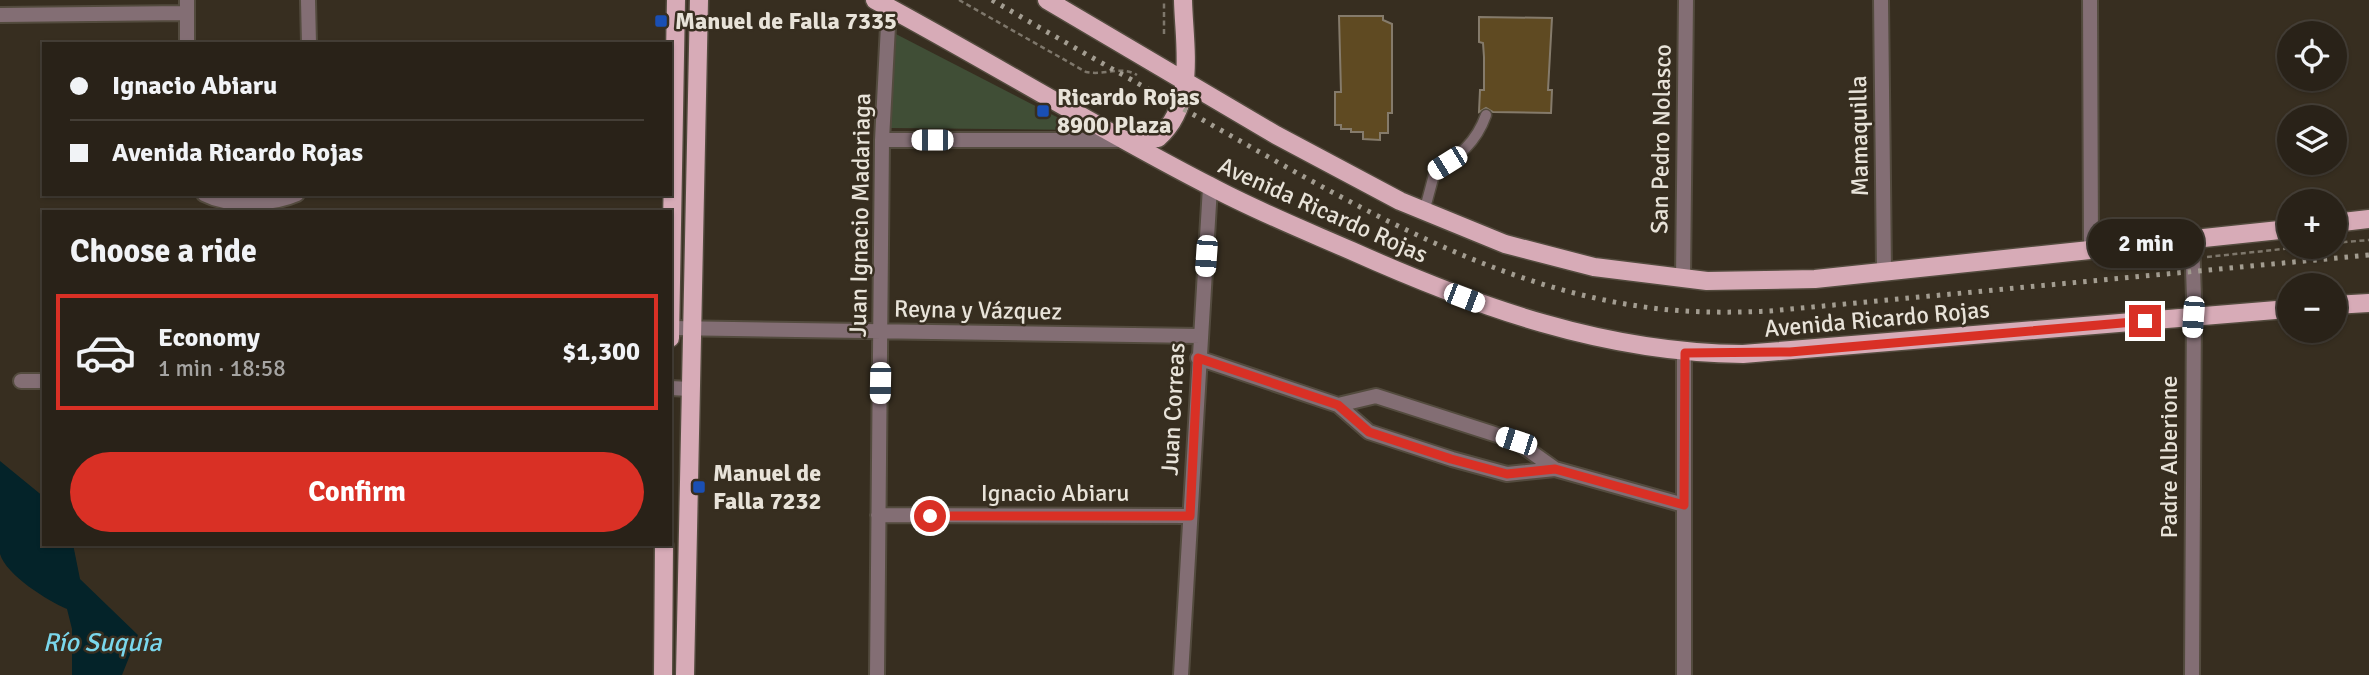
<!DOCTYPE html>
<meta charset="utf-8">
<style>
body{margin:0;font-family:Signika,sans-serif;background:#312a21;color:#f1f3f6;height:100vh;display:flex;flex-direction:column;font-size:26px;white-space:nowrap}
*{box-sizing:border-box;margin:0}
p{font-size:23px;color:#a5a4a2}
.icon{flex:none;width:38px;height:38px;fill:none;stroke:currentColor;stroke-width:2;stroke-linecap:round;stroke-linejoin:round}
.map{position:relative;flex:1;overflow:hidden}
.side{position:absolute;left:42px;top:210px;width:630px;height:336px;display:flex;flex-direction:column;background:#292218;border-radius:0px;box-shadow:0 2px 5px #0004,0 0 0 2px #453f37}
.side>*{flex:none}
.guide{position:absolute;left:42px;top:42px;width:630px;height:154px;border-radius:0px;box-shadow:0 2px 5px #0004,0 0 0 2px #453f37;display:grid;align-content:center;height:154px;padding:0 28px;background:#292218}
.controls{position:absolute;left:2277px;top:21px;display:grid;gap:14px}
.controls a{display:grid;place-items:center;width:70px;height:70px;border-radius:50%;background:#292218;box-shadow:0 2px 5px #0004,0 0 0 2px #453f37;font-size:35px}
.end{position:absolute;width:32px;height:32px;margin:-16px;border:9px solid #d93025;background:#fff;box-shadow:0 0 0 4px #fff}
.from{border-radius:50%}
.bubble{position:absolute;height:49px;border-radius:24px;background:#292218;box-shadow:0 2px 5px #0004,0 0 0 2px #453f37;font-size:23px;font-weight:800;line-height:49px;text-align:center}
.car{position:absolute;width:21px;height:42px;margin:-21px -10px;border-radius:9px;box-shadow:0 0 5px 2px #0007;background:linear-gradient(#fff 24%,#345 0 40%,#fff 0 76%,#345 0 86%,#fff 0)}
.guide b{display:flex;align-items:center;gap:24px;height:66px;font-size:26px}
.guide b+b{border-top:2px solid #453f37}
.guide i{width:18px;height:18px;background:#f1f3f6}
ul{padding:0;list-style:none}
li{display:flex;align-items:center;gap:21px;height:116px;margin:0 14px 10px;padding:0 14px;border:4px solid transparent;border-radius:0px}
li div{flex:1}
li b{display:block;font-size:26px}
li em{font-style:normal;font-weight:800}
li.active{border-color:#d93025}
li>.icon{width:63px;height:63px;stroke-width:1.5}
h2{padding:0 28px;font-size:32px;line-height:84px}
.primary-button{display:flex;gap:14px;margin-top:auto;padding:14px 28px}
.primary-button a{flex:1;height:80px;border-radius:42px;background:#d93025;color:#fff;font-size:28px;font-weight:800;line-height:80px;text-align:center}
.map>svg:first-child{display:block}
.green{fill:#404e36}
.water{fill:#042329}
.building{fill:#5f4a22;stroke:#857b6b;stroke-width:2}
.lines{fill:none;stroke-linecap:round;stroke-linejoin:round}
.lane-casing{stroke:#534b3e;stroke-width:13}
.street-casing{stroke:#534b3e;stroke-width:18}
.primary-casing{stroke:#534b3e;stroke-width:21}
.path{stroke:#7e776b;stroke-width:2.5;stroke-dasharray:5 3.5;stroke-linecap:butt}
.lane{stroke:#836e74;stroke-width:10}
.street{stroke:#836e74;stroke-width:14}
.primary{stroke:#d7abb7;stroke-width:18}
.rail{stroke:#a39d91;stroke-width:5;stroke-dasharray:3.5 7;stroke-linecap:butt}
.route{stroke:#d93025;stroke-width:9}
.transit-dot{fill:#1a4fb4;stroke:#372e20;stroke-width:2.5}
.labels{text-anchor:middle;stroke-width:5;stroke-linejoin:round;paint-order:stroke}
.poi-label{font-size:24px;font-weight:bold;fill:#e8e3d9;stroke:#372e20;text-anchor:start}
.street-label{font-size:24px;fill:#e8e3d9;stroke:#372e20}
.water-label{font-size:26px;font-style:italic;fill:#7ad7ec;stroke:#372e20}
</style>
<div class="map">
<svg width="2369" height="675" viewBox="0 0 2369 675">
<rect width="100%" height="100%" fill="#372e20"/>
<path class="green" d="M892 32 1082 130 890 128Z"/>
<path class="water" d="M0 461 44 497V544H73L80 579 138 635 122 675H72V629L67 609C48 601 6 575 0 554 0 539 0 480 0 461Z"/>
<path class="building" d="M1339 16H1383V20L1392 24V113H1388V133H1380V140L1363 139V132H1351V129H1341V125H1335V92H1341Z
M1479 17 1552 18 1548 90H1552L1551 113 1493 112 1486 108 1479 112 1480 90H1484V57L1483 43 1479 42Z"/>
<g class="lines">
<g class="lane-casing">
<path id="lane" d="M1424 212 1435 171C1459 156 1476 143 1486 115"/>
</g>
<g class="street-casing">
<path id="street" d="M187 0V44
M308 0 309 44
M1881 0 1884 271
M2090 0 2091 251
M0 15 187 13
M882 140H1122
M204 194C229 207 272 205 297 194
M2192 239 2194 298 2192 675
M1683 279 1686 0
M671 328 1200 336
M1198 358 1338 405 1369 432 1452 459 1507 474 1555 469
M21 381H44
M670 388 690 389
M1338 405 1376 396 1516 441 1555 469 1684 505
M878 515 1190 516
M877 675 882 140 889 7
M1181 675 1210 187
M1684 675V353"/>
</g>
<g class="primary-casing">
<path id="primary" d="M875 0C987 60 1095 127 1208 185 1254 210 1304 230 1352 251 1477 307 1605 353 1743 354L2289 309
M1047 0 1276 135 1400 201 1505 244 1594 267 1707 281 1815 279 2289 229
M1126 140 1158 138C1197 104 1184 45 1183 0
M2334 223 2369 219
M2334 305 2369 303
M670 338 676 0
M663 675 664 544
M685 675 699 0"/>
</g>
<path class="path" d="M959 0 1086 72C1105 76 1120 65 1137 75
M1164 34V0
M2334 243 2369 240
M2207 257 2302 247"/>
<use href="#lane" class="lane"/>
<use href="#street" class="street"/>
<use href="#primary" class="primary"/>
<path class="rail" d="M992 0C1069 45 1148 89 1226 133 1355 206 1490 284 1638 306 1682 313 1726 313 1770 311L2369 255"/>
</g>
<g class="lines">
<path class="route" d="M930 516H1190L1198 358 1338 405 1369 432 1451 459 1507 474 1555 469 1684 505 1685 353 1790 352 2145 321"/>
</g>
<g class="transit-dot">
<rect x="654" y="14" width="14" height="14" rx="3.5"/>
<rect x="1036" y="104" width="14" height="14" rx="3.5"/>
<rect x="692" y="480" width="14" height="14" rx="3.5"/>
</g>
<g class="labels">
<g class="poi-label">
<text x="675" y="29">Manuel de Falla 7335</text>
<text x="1057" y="105">Ricardo Rojas<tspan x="1057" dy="28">8900 Plaza</tspan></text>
<text x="713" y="481">Manuel de<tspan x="713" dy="28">Falla 7232</tspan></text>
</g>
<g class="street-label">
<text transform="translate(1859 136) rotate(-91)" y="8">Mamaquilla</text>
<text transform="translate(1661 139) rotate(-89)" y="8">San Pedro Nolasco</text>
<text transform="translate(1323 210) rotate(24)" y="8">Avenida Ricardo Rojas</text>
<text transform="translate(860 215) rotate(-89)" y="8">Juan Ignacio Madariaga</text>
<text transform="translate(978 310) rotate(1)" y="8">Reyna y Vázquez</text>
<text transform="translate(1877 319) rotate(-5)" y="8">Avenida Ricardo Rojas</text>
<text transform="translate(1173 409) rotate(-87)" y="8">Juan Correas</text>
<text transform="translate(2169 457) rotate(-90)" y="8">Padre Alberione</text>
<text x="1055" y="501">Ignacio Abiaru</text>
</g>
<g class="water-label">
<text x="102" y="651">Río Suquía</text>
</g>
</g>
</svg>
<div class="controls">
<a><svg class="icon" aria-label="locate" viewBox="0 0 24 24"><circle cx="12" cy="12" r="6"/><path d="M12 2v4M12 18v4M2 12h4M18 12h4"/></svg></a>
<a><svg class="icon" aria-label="layers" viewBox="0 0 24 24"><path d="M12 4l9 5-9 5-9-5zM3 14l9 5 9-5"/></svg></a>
<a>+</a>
<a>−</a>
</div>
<i class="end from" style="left:930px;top:516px"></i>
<i class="end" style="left:2145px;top:321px"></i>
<div class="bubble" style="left:2088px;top:219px;width:116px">2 min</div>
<i class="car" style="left:932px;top:140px;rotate:270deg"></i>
<i class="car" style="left:1447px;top:163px;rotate:238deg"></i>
<i class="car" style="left:1206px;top:256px;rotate:184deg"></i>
<i class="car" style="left:1464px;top:298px;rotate:111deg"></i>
<i class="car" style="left:2193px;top:317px;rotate:184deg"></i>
<i class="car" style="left:880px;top:383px;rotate:181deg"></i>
<i class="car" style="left:1516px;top:441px;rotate:288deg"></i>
<div class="guide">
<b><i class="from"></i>Ignacio Abiaru</b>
<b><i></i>Avenida Ricardo Rojas</b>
</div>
<section class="side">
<h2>Choose a ride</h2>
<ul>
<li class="active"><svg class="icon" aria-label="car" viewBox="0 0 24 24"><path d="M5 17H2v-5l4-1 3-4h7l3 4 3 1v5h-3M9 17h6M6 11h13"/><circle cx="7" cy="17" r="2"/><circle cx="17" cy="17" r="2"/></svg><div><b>Economy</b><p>1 min · 18:58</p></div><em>$1,300</em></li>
</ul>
<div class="primary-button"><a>Confirm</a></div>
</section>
</div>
